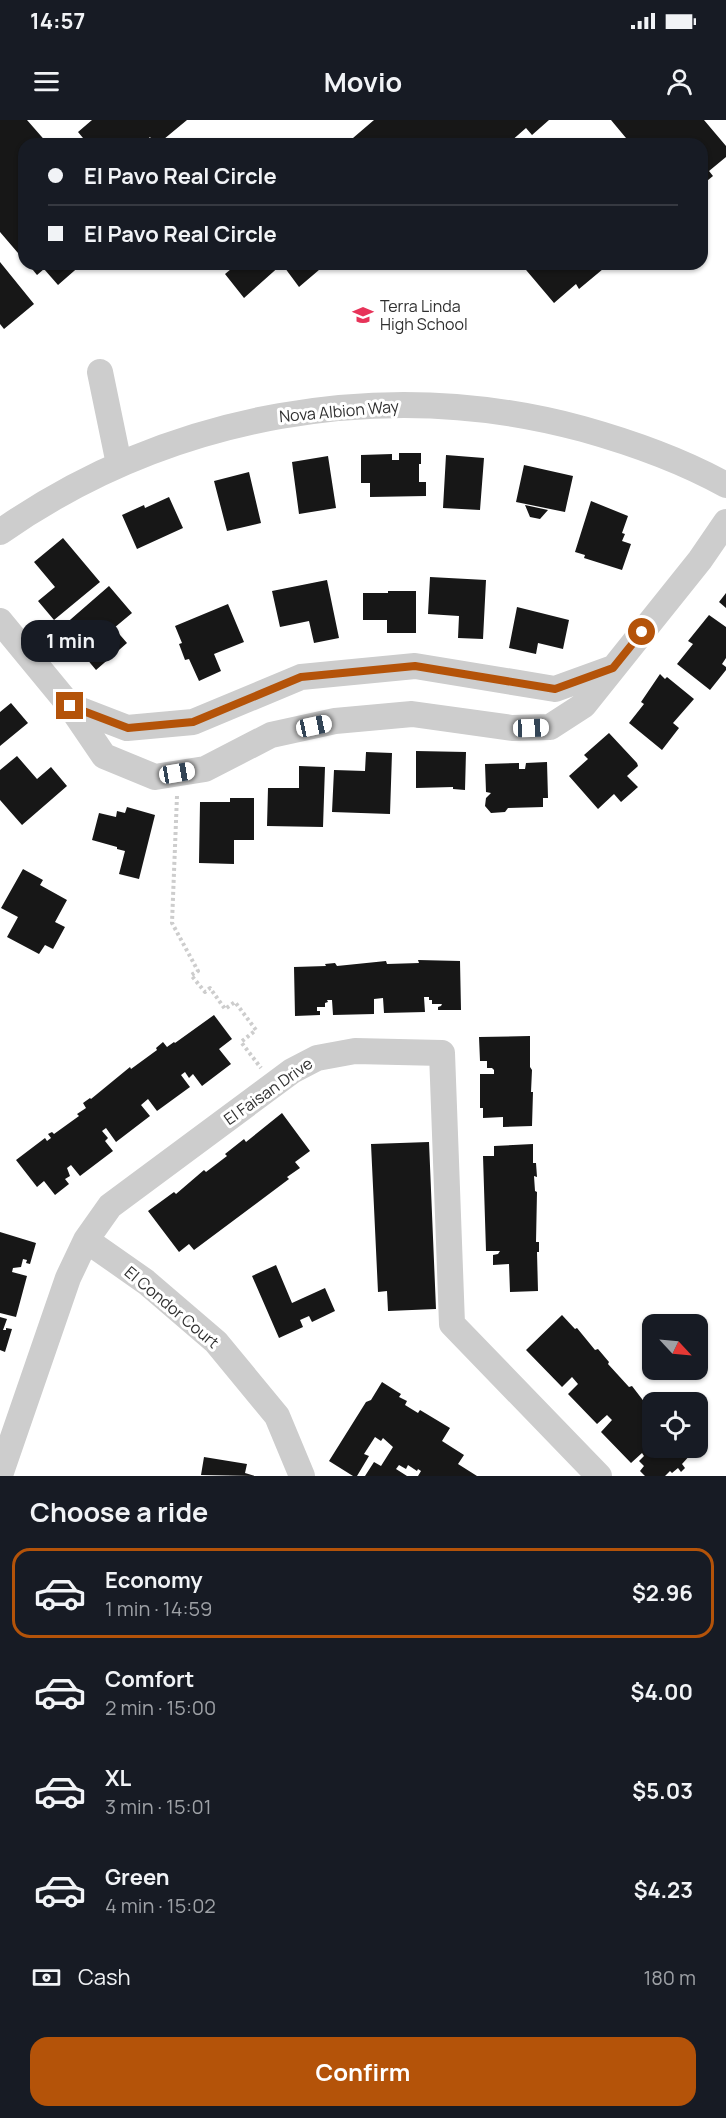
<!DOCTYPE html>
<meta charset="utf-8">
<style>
body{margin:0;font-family:Manrope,sans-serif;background:#242831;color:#f1f3f6;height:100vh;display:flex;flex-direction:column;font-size:22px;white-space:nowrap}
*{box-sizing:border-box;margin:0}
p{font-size:20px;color:#9ea1a6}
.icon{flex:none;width:33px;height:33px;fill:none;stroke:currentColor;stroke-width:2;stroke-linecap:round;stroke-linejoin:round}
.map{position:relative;height:1356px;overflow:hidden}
.drawer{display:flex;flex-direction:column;background:#171b24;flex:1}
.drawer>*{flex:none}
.top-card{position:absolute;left:18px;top:18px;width:690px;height:132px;border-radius:18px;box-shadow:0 2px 4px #0004;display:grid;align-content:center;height:132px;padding:0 30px;background:#171b24}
.needle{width:39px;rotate:116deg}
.tools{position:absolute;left:642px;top:1194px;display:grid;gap:12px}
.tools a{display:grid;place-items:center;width:66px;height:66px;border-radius:12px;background:#171b24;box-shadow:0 2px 4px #0004;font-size:30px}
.end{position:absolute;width:27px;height:27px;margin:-14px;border:8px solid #b45309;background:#fff;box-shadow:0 0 0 3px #fff}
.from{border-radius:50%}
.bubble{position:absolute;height:42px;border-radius:18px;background:#171b24;box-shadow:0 2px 4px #0004;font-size:20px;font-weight:700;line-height:42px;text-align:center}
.car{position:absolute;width:18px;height:36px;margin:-18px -9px;border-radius:8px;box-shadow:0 0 4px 2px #0007;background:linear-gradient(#fff 24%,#345 0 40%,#fff 0 76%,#345 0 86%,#fff 0)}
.top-card b{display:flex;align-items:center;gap:21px;height:57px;font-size:22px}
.top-card b+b{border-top:2px solid #363941}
.top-card i{width:15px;height:15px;background:#f1f3f6}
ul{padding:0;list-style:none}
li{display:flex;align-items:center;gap:18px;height:90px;margin:0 12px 9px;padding:0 18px;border:3px solid transparent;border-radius:18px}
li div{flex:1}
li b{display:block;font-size:22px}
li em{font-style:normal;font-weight:700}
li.current{border-color:#b45309}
li>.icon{width:54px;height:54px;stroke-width:1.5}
h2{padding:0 30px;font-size:27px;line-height:72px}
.pay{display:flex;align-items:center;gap:15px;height:66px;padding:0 30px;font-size:22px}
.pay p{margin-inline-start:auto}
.action{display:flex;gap:12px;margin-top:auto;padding:12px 30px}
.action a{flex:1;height:69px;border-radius:18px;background:#b45309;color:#fff;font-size:24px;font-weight:700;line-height:69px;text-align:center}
.status{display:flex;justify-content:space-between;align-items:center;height:42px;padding:0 30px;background:#171b24;direction:ltr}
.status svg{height:16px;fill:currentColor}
header{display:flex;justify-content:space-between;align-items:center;height:78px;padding:0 30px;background:#171b24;font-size:27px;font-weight:700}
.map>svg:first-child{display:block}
.building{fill:#171717}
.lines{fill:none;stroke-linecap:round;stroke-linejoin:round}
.path{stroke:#cdcdcd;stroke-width:4;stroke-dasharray:3 3;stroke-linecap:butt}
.minor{stroke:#cdcdcd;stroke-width:26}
.route{stroke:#b45309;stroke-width:8}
.labels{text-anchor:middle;stroke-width:6;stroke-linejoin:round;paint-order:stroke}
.poi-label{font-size:16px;fill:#303030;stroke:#fff;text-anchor:start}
.street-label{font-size:16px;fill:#303030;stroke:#fff}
</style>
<div class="status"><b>14:57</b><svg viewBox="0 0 49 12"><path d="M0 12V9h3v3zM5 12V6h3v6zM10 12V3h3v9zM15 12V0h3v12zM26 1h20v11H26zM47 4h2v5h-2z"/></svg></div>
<header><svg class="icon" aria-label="menu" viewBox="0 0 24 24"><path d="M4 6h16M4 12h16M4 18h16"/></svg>Movio<svg class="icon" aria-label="person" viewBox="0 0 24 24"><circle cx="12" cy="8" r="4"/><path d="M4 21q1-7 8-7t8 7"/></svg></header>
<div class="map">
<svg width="726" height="1356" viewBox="0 0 726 1356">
<rect width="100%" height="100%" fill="#fff"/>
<path class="building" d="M0 0H27L48 24H24V140L0 112Z
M92 0H187L158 24H155L150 17 142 24H88L78 12Z
M374 0H549L532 15 526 8 510 22 511 24H346Z
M611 0H704L726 26V37L709 51 713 56 702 65V24H631Z
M0 142 34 184 4 209 0 204Z
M28 144H82L58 165 44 149 37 155Z
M237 144H326L299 167 282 144 244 178 225 154Z
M521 144H609L579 169 576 164 554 183Z
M399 333H421V344H419V362H426V376L370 377V363H361V335L392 334V340H399Z
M446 335 484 338 480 390 443 388Z
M328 336 336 388 299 394 292 342Z
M524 345 573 356 565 392 516 382Z
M249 352 261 403 227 411 214 361Z
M169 377 183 408 137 429 122 395 144 385 145 388Z
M591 381 628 396 622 413 625 414 622 421 631 424 622 450 584 438 585 435 575 432Z
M525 385 548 390 540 399 530 397Z
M63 418 100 462 54 500 38 481 55 467 34 442Z
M430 457 486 460 483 519 458 518 459 496 428 494Z
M327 460 339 518 314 523 309 501 280 507 272 471Z
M109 466 132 493 114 508 127 523 96 550 81 532 83 530 63 506Z
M388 471H416V513H387V500H363V473H388Z
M726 473V488L719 482Z
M228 484 244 522 214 534 221 551 199 561 189 539 185 540 179 524 182 523 175 506Z
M517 487 569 500 563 529 538 523 536 534 509 528Z
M709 495 726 507V538L722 544 726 547V550L710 570 677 544 693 524 688 521Z
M660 554 665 559 667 557 694 579 673 603 679 608 662 630 629 603 644 584 641 582Z
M11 583 28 603 0 626V592Z
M609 613 637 643 638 646 627 656 638 667 621 682 614 674 598 689 569 656 588 639 584 635Z
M416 631 466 632 465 670 453 669V667L416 668Z
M366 632 392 633 390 694 332 692 334 650 365 651Z
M17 636 37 659 51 647 67 666 22 705 0 680V650Z
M547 642 548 678H543V687L508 688 505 692 491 693 485 686 486 678 491 673 486 672 485 644 519 643V649H525L526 643Z
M299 646 325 647 323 707 267 706 268 668H299Z
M230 678H254V720H234V744L199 743 200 682H230Z
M127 687 155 695 139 759 119 754 125 731 117 729V727L92 720 99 693 116 697 117 691 125 693Z
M23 749 43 760 40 765 67 780 55 802 65 807 53 829 45 825 39 834 7 817 18 797 1 788Z
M418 840 460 841 461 890H438V887L441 886 442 884H432V880H429V877H424L425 892 384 893 383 878 374 879V894L333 895 332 880H327L328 882 325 883V887H317V891H320V895L295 896 294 847 326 846 325 844 335 843 337 846 386 841 387 844 419 843Z
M214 895 232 919 219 929 231 944 202 966 193 954 189 958 185 952 181 955 190 967 157 991 148 979 141 985 150 996 116 1022 106 1008 102 1011 108 1018 105 1021 113 1031 80 1056 71 1045 67 1048 70 1056 65 1059 69 1064 55 1075 44 1061 37 1067 16 1040 45 1018 47 1021 51 1018 48 1014 52 1012 54 1014 79 996 77 994 86 988 83 983 90 978 91 979 130 947 131 949 157 930 156 928 163 922 167 927 174 922 175 923Z
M530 916V947L532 950 531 972H533L532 1006 503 1007V997L483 998V988H480V954H494V950L492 948H487V941H480L479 917Z
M282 993 310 1031 295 1042 300 1048 287 1057 289 1059 194 1130 189 1124 179 1132 148 1091 174 1072 176 1074 204 1050 206 1052 227 1036 225 1034 244 1019 246 1022Z
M429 1022 436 1189 388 1191 387 1171 378 1172 371 1024Z
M533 1024V1043H536L537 1057 534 1056 535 1071 537 1072 536 1122H539V1132H537L538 1171 510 1172 509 1144 493 1145V1135L498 1134 500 1131H486L483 1036H494V1026Z
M0 1112 36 1123 30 1144 26 1143 27 1140 23 1139 21 1147 13 1148 12 1152 27 1156 16 1197 0 1193Z
M276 1145 292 1183 325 1168 335 1191 312 1202 309 1196 300 1200 303 1207 279 1218 252 1156Z
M562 1195 575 1209 577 1208 595 1230 598 1229 609 1242 608 1244 629 1267 632 1266 652 1292V1328H687L692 1333 682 1344 685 1348 681 1352 678 1348 672 1353 670 1351 665 1356H645L640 1351 644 1346 639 1341 644 1336 642 1333 631 1343 601 1312 612 1300 607 1295 597 1304 568 1274 578 1264 572 1257 562 1267 526 1230Z
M0 1197 7 1199 3 1210H6V1208L12 1209 5 1232 0 1230Z
M382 1262 401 1274 399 1277 407 1281 405 1285 418 1293 420 1290 450 1308 442 1321 464 1335 458 1344 477 1356H418L421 1351 418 1349 417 1351 408 1345 406 1349 399 1345 396 1349 407 1356H365L374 1342 381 1346 393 1327 383 1318 381 1321 375 1317 364 1334 369 1336 357 1356H353L329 1341 366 1282 371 1280Z
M204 1337 247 1344 245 1353 255 1356 201 1355Z"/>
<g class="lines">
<path class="path" d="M177 676 172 803 198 851 191 855 205 872 210 868 225 889 235 882 256 910 241 922 261 948"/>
<path class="minor" d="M100 252 119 344
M0 412C169 294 384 255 583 309 633 323 681 340 726 365
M0 501 70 586 104 636 155 657 205 649 271 615 335 601 412 594 512 608 550 607 584 585 700 440 726 402
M70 586 127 608 193 602 301 557 415 546 555 569 613 548
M86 1120 146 1162 216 1222 277 1296 302 1356
M0 1355 68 1158 86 1120 110 1086 292 951 317 938 355 931 442 933 452 1204 599 1356"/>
</g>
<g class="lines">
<path class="route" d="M70 586 128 608 193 602 301 557 415 546 555 569 613 548 642 512"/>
</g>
<defs>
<g id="school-bare" transform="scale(1.62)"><path d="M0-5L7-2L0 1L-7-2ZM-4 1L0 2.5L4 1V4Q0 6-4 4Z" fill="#e73359" stroke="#fff" stroke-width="2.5" paint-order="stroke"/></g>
</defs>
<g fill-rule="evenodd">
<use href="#school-bare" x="363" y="195"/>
</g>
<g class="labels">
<g class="poi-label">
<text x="380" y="192">Terra Linda<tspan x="380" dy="18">High School</tspan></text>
</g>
<g class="street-label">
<text transform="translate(339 291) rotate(-5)" y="6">Nova Albion Way</text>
<text transform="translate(268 971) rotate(-35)" y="6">El Faisan Drive</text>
<text transform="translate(172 1187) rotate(40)" y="6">El Condor Court</text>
</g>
</g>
</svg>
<div class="tools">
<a><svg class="needle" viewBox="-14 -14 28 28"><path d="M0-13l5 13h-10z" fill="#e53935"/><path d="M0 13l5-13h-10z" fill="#9ea1a6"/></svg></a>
<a><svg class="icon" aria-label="locate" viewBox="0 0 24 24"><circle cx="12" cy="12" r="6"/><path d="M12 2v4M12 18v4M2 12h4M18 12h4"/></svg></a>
</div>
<i class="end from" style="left:642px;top:512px"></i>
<i class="end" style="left:70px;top:586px"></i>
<div class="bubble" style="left:21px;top:500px;width:99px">1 min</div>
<i class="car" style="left:314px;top:606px;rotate:78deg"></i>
<i class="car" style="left:531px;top:608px;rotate:88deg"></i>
<i class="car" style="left:177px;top:653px;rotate:80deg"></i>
<div class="top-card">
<b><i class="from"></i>El Pavo Real Circle</b>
<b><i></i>El Pavo Real Circle</b>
</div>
</div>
<section class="drawer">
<h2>Choose a ride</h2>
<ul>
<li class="current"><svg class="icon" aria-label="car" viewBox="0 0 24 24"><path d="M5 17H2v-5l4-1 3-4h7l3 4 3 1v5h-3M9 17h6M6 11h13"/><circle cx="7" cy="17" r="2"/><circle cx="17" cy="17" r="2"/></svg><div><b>Economy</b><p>1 min · 14:59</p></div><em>$2.96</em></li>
<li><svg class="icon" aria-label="car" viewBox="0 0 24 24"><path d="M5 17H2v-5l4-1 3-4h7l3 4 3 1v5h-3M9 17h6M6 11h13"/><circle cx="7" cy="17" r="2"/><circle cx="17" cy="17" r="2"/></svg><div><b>Comfort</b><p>2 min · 15:00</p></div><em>$4.00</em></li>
<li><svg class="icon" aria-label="car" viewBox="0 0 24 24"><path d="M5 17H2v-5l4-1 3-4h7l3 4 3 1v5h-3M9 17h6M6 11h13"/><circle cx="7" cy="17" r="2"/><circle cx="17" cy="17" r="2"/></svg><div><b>XL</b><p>3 min · 15:01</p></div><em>$5.03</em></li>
<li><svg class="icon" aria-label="car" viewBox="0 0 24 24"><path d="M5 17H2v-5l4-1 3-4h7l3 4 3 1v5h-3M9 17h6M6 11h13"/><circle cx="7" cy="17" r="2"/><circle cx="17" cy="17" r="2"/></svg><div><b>Green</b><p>4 min · 15:02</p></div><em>$4.23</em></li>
</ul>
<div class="pay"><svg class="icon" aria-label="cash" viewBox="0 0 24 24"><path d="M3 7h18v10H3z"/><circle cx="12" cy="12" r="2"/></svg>Cash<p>180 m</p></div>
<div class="action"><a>Confirm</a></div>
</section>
